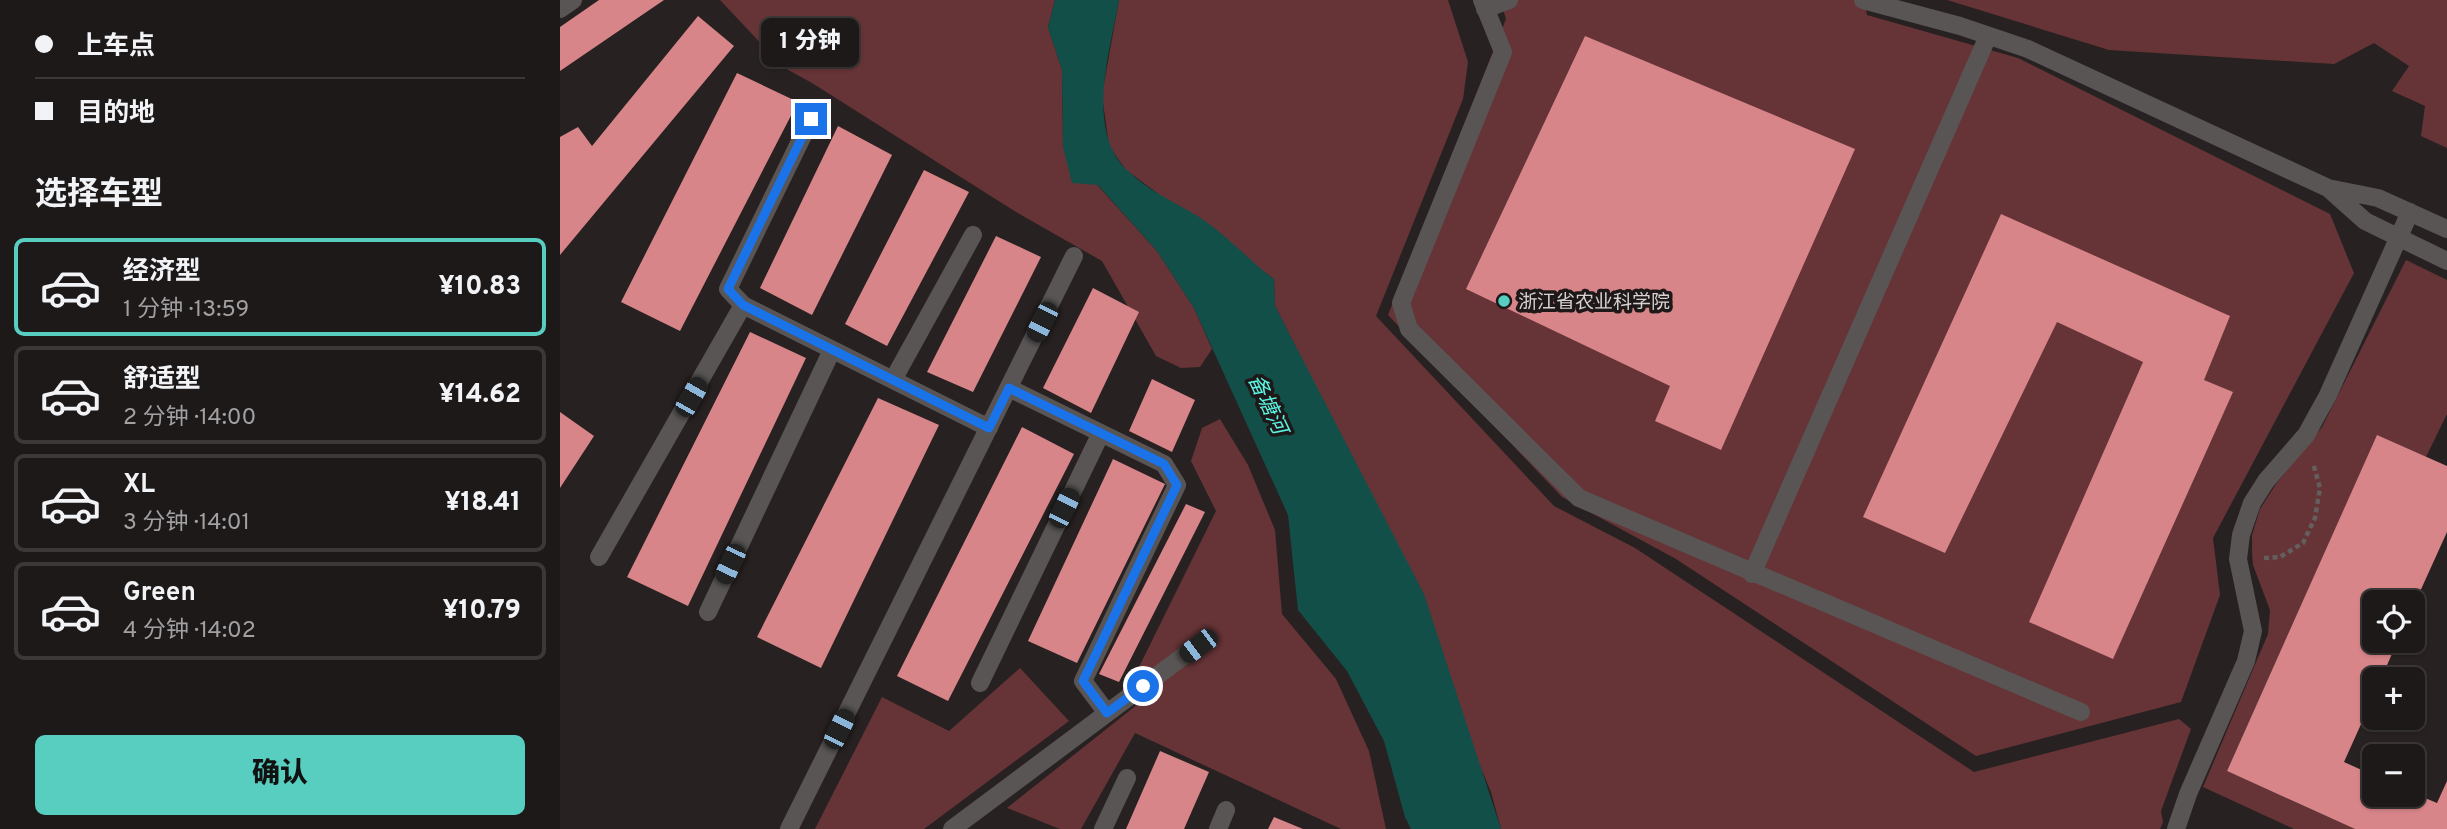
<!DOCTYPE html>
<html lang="zh">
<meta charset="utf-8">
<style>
body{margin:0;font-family:Overpass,"Noto Sans SC",sans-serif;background:#2b2626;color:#f1f3f6;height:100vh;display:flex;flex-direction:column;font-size:26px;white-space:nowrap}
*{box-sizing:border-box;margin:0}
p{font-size:23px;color:#a1a0a2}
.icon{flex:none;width:38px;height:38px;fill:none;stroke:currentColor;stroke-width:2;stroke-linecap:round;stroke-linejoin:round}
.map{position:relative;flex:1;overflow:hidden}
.drawer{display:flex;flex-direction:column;background:#1e1919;width:560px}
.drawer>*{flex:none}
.top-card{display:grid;align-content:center;height:154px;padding:0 35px;background:#1e1919}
.buttons{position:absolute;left:1802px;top:590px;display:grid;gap:14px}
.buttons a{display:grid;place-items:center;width:63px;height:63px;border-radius:10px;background:#1e1919;box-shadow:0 2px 5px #0004,0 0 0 2px #3c3838;font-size:35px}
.end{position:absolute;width:32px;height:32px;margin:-16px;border:9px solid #1a73e8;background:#fff;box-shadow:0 0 0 4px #fff}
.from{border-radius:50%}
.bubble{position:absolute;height:49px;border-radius:10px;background:#1e1919;box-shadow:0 2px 5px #0004,0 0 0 2px #3c3838;font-size:23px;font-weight:800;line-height:49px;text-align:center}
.car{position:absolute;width:21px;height:42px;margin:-21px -10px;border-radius:9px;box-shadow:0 0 5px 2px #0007;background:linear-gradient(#222 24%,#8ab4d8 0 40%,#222 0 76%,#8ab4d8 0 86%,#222 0)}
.top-card b{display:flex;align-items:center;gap:24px;height:66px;font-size:26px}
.top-card b+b{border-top:2px solid #3c3838}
.top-card i{width:18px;height:18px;background:#f1f3f6}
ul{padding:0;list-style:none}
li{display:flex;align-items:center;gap:21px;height:98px;margin:0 14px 10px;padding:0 21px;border:4px solid #3c3838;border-radius:10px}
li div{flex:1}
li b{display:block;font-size:26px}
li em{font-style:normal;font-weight:800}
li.on{border-color:#58cec0}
li>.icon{width:63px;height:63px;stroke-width:1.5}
h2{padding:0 35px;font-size:32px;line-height:84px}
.primary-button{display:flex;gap:14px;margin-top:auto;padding:14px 35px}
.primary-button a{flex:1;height:80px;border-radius:10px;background:#58cec0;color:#111;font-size:28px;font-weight:800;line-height:80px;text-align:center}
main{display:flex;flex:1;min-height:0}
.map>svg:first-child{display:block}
.green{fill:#663437}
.water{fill:#134f49}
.building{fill:#d78589}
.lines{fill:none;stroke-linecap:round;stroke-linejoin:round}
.path{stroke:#645e5e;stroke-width:4.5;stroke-dasharray:5 3.5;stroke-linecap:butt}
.minor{stroke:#595555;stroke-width:18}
.route{stroke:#1a73e8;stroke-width:9}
.poi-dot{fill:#58cec0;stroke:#1e1818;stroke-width:2.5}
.labels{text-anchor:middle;stroke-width:7;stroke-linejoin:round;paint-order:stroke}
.poi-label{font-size:19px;fill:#d8d3d3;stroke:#1e1818;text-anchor:start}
.water-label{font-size:21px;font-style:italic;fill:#5bf5e4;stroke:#1e1818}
</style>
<main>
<section class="drawer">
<div class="top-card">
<b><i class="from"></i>上车点</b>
<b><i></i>目的地</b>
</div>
<h2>选择车型</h2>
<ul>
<li class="on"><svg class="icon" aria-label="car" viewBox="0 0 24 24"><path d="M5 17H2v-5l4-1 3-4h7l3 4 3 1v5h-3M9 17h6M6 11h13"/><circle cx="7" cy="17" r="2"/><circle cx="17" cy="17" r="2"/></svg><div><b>经济型</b><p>1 分钟 · 13:59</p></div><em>¥10.83</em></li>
<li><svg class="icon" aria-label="car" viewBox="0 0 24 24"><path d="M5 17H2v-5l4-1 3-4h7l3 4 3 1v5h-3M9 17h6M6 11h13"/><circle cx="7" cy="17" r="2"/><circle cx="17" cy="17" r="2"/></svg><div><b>舒适型</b><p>2 分钟 · 14:00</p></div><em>¥14.62</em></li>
<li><svg class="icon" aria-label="car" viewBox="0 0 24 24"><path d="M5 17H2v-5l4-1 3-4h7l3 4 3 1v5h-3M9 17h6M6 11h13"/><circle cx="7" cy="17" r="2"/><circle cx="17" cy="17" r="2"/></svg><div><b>XL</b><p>3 分钟 · 14:01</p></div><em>¥18.41</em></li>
<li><svg class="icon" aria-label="car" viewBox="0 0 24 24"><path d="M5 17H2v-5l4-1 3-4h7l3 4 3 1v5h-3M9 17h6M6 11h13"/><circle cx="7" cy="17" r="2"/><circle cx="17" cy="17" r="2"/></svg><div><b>Green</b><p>4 分钟 · 14:02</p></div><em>¥10.79</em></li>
</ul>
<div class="primary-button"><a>确认</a></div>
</section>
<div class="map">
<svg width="1887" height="829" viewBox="0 0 1887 829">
<rect width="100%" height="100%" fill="#282121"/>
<path class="green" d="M160 0H495L488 27 502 70 503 147 597 251 634 308 652 349 640 367 621 368 596 356 542 261 456 212 252 83 223 67Z
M559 0H888L908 62 903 99 816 316 994 506 1075 548 1414 772 1619 719 1631 729 1601 811 1603 822 1600 829H941L931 792 777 429 715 306 714 279 566 170 549 146 542 95Z
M940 0H1304L1307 15 1458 58 1770 214 1794 273 1653 538 1660 595 1621 702 1416 756 1116 559 1002 497 828 315 946 19Z
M1387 0H1887V148L1861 136 1865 106 1832 91 1849 66 1814 43 1774 64 1549 50Z
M1846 260 1887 280V414L1866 457 1817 436 1667 771 1795 829H1734L1643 787 1708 634 1710 610 1693 565 1692 552V535L1700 509 1716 484 1762 427Z
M660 419 688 465 715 530 722 614 776 679 809 751 826 829H781L575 733 521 829H500L447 808 588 696 577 671 656 511 631 461 642 428Z
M460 668 509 721 364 829H255L322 697 389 731Z"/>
<path class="water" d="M495 0H559C550 51 525 130 567 170 588 191 615 202 639 217 666 234 688 260 714 279L715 306 864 594 941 829H851L845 817 824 741 787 671 738 610 728 515 634 308 597 251 538 185 512 183 503 147 502 70 488 27Z"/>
<path class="building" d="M39 0H104L0 71V27Z
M138 16 174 46 0 255V137L18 127 32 146Z
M1025 36 1295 149 1161 450 1095 421 1110 386 906 289Z
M177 73 238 102 120 331 61 302Z
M278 126 332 155 252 315 200 288Z
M364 170 409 192 327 346 285 324Z
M1441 214 1670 316 1644 380 1673 392 1553 659 1469 622 1583 362 1497 322 1385 553 1303 517Z
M436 236 481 257 413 392 367 372Z
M533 288 579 312 531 413 483 388Z
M190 332 246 358 128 606 67 577Z
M592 379 635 400 612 452 569 431Z
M318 398 379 425 261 668 197 637Z
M0 412 34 436 0 488Z
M462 427 514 454 388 701 337 676Z
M1817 435 1887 466V532L1853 607V602H1815V640H1838L1821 679H1815V693L1784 762 1815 776V794L1853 793 1877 803 1887 781V829H1795L1667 771Z
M553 459 605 484 517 663 468 641Z
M626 504 645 512 559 682 539 674Z
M600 751 649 772 624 829H566Z
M714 817 743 829H708Z"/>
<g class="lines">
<path class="path" d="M1704 558 1720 557 1743 543 1755 518 1760 488 1753 463"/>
<path class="minor" d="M922 0 943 52 841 303 849 329 1019 498 1521 712
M1303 0 1400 26 1468 49 1768 188 1818 198 1887 229
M0 9 13 0
M925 9 949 0
M251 119 168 289 183 305 429 428
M1768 188 1805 221 1887 261
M333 380 413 235
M449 388 604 464 617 485 523 681 547 713
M39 557 183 305
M1192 574 1428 36
M148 612 272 350
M420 683 541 433
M229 829 514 256
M392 829 637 646
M543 829 567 778
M658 829 666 810
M1616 829 1628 794 1686 661 1693 631 1678 559 1681 535 1692 503 1706 481 1746 435 1768 395 1850 212"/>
</g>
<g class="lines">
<path class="route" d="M251 119 168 289 183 305 429 428 449 388 604 464 617 485 523 681 547 713 583 686"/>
</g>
<circle class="poi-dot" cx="944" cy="301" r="7"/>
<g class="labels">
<g class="poi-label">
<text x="958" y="308">浙江省农业科学院</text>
</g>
<g class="water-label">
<text transform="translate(708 404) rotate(65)" y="7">备塘河</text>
</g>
</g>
</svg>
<div class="buttons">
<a><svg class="icon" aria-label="locate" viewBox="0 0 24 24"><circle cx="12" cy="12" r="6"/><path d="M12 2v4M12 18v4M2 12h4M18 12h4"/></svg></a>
<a>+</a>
<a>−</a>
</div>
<i class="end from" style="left:583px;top:686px"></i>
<i class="end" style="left:251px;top:119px"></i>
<div class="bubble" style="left:201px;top:18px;width:98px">1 分钟</div>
<i class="car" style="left:482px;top:322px;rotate:207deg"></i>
<i class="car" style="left:131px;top:397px;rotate:30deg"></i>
<i class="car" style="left:504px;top:508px;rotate:26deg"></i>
<i class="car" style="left:170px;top:564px;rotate:205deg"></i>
<i class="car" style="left:638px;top:646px;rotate:233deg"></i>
<i class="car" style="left:279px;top:729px;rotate:26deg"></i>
</div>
</main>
